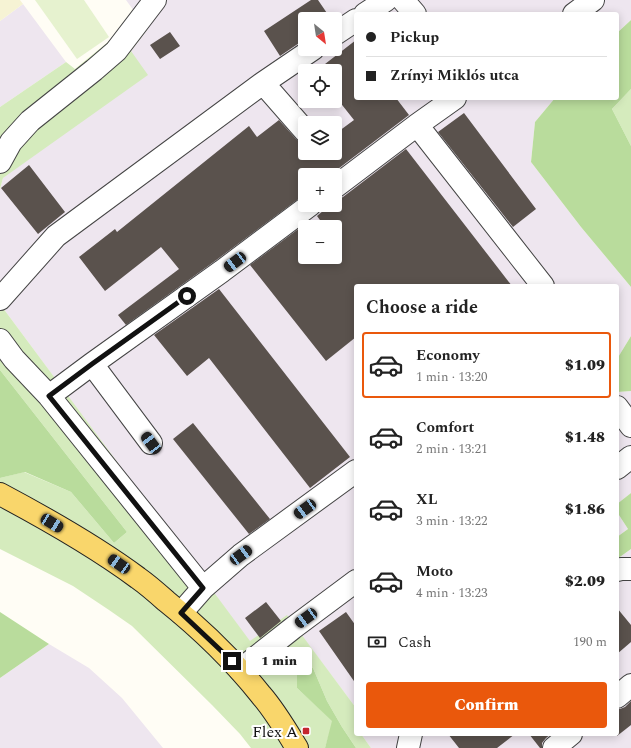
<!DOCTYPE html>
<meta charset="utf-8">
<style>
body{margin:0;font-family:Spectral,serif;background:#f6f6f6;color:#222;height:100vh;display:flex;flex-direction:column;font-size:15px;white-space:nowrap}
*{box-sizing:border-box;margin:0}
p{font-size:13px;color:#767676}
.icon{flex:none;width:22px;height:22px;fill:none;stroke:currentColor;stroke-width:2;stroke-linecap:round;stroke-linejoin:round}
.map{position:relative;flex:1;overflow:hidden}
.side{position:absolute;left:354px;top:284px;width:265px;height:452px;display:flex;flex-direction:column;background:#fff;border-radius:4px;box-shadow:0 2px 10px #0003}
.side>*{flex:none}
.top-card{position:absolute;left:354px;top:12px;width:265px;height:88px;border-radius:4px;box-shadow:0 2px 10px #0003;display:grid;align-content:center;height:88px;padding:0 12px;background:#fff}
.needle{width:26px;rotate:150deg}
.fabs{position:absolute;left:298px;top:12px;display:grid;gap:8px}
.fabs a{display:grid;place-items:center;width:44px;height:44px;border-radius:4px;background:#fff;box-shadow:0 2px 10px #0003;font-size:20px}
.end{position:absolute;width:18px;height:18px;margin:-9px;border:5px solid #111;background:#fff;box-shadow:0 0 0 2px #fff}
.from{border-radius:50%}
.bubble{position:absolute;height:28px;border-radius:4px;background:#fff;box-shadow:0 2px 10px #0003;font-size:13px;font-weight:800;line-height:28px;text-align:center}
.car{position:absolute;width:12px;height:24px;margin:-12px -6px;border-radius:5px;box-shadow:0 0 3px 1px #0007;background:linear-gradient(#222 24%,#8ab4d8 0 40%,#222 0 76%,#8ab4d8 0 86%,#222 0)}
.top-card b{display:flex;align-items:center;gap:14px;height:38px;font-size:15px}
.top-card b+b{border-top:1px solid #e0e0e0}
.top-card i{width:10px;height:10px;background:#222}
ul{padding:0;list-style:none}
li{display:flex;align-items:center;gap:12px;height:66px;margin:0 8px 6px;padding:0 4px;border:2px solid transparent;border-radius:4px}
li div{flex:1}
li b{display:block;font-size:15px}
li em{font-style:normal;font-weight:800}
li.selected{border-color:#ea580c}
li>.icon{width:36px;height:36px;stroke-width:1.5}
h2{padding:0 12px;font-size:18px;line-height:48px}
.pay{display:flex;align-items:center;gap:10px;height:44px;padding:0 12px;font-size:15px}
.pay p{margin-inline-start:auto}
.cta{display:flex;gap:8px;margin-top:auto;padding:8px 12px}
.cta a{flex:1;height:46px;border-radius:4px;background:#ea580c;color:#fff;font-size:16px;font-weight:800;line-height:46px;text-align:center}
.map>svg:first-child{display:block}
.industrial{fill:#eee6ef;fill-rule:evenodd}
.farmland{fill:#f6f3d4}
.green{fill:#d5ebbd}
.forest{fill:#b9dc9c}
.pitch{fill:#e6f2cf}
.building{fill:#5a524d}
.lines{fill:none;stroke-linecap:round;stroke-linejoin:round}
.minor-casing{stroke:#444;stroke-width:24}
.major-casing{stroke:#222;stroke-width:24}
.minor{stroke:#fff;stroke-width:22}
.major{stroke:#f9d66b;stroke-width:22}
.route{stroke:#111;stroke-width:5}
.poi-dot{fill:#c4262e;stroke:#fff;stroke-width:1.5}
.labels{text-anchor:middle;stroke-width:4;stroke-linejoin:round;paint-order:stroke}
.poi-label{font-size:16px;fill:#111;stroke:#fff;text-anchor:end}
</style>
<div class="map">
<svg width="631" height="748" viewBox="0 0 631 748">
<rect width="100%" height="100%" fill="#fffdf5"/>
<path class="industrial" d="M126 0H631V20L617 33V14H356V98H555L535 122 531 162 581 227 631 287V336L617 359V286H356V708L287 616 250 642 0 304V189L3 178 131 51 147 29ZM305 19H335V49H305ZM305 71H335V101H305ZM305 123H335V153H305ZM305 175H335V205H305ZM305 227H335V257H305Z
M23 4 66 62 0 107V21Z
M631 391V493L617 504V392Z
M617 512 628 529 617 537Z
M631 549V748H371L361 734H617V559Z
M49 644 89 668 122 698 163 748H0V678Z"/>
<path class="farmland" d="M0 0H20L23 4 0 21Z"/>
<path class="green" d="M133 10 147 30 131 51 148 75 3 178 0 189V107L66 62 75 69 124 29Z
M631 89V146L612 109Z
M0 304 250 641 287 615 356 708V734H361L371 748H356L342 727 327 701 313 668 297 688 333 721 325 748H251L240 734 212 705 132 626 109 610 73 586 0 549V478L24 472 71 492 114 543 127 532 0 370Z"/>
<path class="forest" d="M631 20V89L612 109 631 146V287L581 227 531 162 535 122 555 98H617V33Z
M631 336V391L617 392V359Z
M0 370 127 532 114 543 71 492 25 472 0 478Z
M631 493V549L617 559V537L628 529 617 512V504Z
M0 612 49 644 0 678Z
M313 668 327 701 342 727 356 748H325L332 721 297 688V669Z"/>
<path class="pitch" d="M35 0H84L109 37 77 59Z"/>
<path class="building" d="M311 0H318L331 19H305V39L280 56 264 31Z
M170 32 180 46 160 59 150 45Z
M356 40V98H396L409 115 330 175H305V194L215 261 126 325 118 315 179 269 161 247 105 291 79 257 115 229 117 232 249 126 257 137 279 120 296 139 301 143H305V153H335V134L354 120 335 96V71H316Z
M464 113 536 209 513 227 438 132Z
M406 149 512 286H356V337L326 361 250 265 305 224V257H335V227H325L317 216 330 205H335V201L343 197Z
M29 165 65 212 38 234 1 188Z
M219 289 350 457 310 488 209 358 187 376 154 335Z
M193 423 270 519 249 534 173 439Z
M266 602 281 621 260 638 245 618Z
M617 608 631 625V642L617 654Z
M346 612 356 626V684L319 631Z
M631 701V725L617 736V709H620L625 707Z
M448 734H515L497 748H459Z
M529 734H551L546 738 542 743V748H540Z"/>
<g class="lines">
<g class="minor-casing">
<path id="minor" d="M403 0 415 14
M365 14 386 0
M574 14 593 0
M335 34 356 20
M263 83 305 131
M417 125 543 286
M0 162 11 142 30 121 94 70 116 51 155 0
M335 187 417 125 455 98
M0 299 56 236 263 83 313 49
M0 340 14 359 49 396 203 588
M92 364 151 443
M49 396 92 364 222 271 310 205
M617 407 631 426
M617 468 631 457
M617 570 621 569H631
M181 613 203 588 241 555 356 471
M240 670 293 628 356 581
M617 697 631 685
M408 748 411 734
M554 748 571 734"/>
</g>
<g class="major-casing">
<path id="major" d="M0 494C47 519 95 546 138 578 148 585 157 593 166 601 201 629 233 660 261 695 275 711 286 730 297 748"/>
</g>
<use href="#minor" class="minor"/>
<use href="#major" class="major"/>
</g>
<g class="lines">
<path class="route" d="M187 296 92 364 49 396 203 588 181 613 232 661"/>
</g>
<rect class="poi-dot" x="302" y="727" width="8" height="8" rx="2"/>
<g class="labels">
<g class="poi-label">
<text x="298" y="737">Flex A</text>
</g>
</g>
</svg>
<div class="fabs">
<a><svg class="needle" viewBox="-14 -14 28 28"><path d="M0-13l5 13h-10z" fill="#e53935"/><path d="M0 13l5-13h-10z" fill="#767676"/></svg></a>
<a><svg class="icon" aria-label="locate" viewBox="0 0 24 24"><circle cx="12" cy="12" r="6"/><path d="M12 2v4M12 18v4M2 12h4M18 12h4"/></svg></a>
<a><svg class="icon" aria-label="layers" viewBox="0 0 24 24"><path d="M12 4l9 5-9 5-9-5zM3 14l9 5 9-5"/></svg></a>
<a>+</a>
<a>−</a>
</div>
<i class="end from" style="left:187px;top:296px"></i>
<i class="end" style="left:232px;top:661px"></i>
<div class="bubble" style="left:246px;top:647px;width:66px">1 min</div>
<i class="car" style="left:235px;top:262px;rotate:233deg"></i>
<i class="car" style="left:151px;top:443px;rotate:323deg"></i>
<i class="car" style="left:305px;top:509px;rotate:234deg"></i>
<i class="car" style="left:52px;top:523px;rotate:121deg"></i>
<i class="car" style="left:241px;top:555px;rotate:54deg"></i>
<i class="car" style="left:119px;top:564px;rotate:304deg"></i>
<i class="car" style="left:306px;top:618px;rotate:234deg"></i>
<div class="top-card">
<b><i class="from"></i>Pickup</b>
<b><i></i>Zrínyi Miklós utca</b>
</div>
<section class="side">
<h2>Choose a ride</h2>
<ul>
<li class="selected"><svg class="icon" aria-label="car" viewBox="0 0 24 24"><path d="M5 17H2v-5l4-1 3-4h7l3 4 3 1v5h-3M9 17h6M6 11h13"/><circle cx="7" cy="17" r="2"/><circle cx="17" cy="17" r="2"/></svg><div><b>Economy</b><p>1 min · 13:20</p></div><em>$1.09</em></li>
<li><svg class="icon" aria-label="car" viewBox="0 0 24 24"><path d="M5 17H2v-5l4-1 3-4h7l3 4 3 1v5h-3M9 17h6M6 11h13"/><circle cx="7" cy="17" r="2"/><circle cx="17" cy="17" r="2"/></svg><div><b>Comfort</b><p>2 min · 13:21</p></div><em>$1.48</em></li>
<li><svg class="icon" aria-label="car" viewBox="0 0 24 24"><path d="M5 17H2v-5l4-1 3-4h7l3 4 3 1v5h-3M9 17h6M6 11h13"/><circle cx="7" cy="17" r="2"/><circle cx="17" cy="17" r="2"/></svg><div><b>XL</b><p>3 min · 13:22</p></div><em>$1.86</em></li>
<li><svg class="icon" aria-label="car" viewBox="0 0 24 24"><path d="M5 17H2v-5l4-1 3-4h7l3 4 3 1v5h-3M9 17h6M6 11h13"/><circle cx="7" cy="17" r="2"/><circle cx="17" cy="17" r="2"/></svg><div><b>Moto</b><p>4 min · 13:23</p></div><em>$2.09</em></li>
</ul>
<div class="pay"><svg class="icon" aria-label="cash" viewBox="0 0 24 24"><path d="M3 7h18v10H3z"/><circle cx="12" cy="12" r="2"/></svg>Cash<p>190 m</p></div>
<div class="cta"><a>Confirm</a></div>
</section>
</div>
